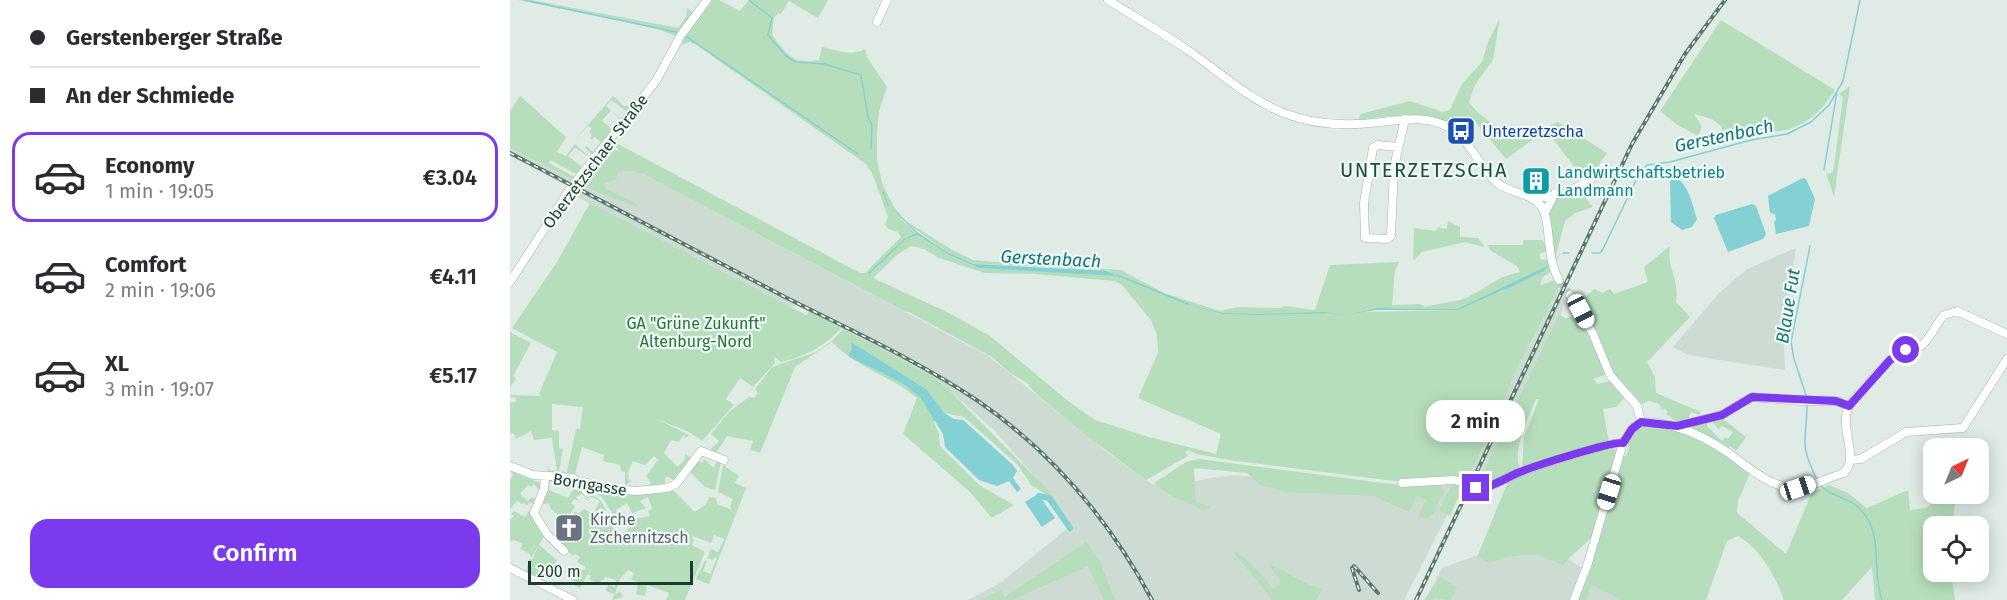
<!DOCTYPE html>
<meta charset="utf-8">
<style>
body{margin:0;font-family:"Fira Sans",sans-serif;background:#f7f7f7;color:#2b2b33;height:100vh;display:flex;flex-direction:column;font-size:22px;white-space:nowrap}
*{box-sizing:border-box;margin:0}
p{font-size:20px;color:#7c7c81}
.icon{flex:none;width:33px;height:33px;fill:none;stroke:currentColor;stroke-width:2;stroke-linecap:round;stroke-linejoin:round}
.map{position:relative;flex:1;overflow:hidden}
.drawer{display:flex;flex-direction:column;background:#fff;width:510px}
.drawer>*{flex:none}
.top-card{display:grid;align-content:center;height:132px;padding:0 30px;background:#fff}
.needle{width:39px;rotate:43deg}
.buttons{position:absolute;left:1413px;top:438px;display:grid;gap:12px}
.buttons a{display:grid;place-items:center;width:66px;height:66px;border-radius:12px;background:#fff;box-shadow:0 3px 15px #0003;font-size:30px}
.scale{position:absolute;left:18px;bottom:15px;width:165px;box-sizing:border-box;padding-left:6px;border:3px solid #1f3c31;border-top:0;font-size:16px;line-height:21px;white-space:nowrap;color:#1f3c31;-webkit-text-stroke:4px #eff8f3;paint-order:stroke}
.end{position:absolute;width:27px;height:27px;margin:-14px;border:8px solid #7c3aed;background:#fff;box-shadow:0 0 0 3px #fff}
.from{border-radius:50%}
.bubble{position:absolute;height:42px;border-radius:18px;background:#fff;box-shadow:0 3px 15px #0003;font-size:20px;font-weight:600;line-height:42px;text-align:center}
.car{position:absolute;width:18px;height:36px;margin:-18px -9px;border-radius:8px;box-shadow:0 0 4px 2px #0007;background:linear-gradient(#fff 24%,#345 0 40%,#fff 0 76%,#345 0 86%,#fff 0)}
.top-card b{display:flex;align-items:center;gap:21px;height:57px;font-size:22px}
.top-card b+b{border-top:2px solid #e1e1e2}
.top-card i{width:15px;height:15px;background:#2b2b33}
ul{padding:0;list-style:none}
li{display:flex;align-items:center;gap:18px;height:90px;margin:0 12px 9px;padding:0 18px;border:3px solid transparent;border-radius:18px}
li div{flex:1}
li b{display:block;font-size:22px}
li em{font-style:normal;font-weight:600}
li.selected{border-color:#7c3aed}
li>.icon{width:54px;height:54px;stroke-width:1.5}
.primary-button{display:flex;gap:12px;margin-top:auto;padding:12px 30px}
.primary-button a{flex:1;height:69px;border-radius:18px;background:#7c3aed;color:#fff;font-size:24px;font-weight:600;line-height:69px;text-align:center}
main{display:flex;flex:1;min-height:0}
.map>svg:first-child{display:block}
.built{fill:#cddbd3}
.green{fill:#b6debc;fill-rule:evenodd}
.water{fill:#83d1d4}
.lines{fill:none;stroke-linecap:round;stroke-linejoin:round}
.stream{stroke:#83d1d4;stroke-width:1.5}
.canal{stroke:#83d1d4;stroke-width:6}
.building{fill:#b4c6bd;stroke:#b1c5ba;stroke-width:1.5}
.minor-tunnel{stroke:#b9c8c0;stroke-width:8;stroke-dasharray:8 4;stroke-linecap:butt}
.minor-casing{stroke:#a2b3ab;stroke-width:9}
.minor{stroke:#fff;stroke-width:8}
.rail-casing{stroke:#59786c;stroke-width:4}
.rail{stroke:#eff8f3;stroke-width:1.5;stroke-dasharray:4.5;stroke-linecap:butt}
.route{stroke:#7c3aed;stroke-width:8}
.labels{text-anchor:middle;stroke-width:4.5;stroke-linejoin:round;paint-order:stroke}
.transit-label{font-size:16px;fill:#164399;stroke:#eff8f3;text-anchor:start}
.street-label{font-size:16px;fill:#1f3c31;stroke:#eff8f3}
.culture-label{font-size:16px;fill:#0d838f;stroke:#eff8f3;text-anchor:start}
.park-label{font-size:16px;fill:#27753c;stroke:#eff8f3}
.worship-label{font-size:16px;fill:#5b616d;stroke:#eff8f3;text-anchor:start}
.water-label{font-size:18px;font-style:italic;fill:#16757b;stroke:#eff8f3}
.quarter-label{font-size:20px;letter-spacing:1.5px;fill:#1a4f3c;stroke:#eff8f3}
</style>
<main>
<section class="drawer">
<div class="top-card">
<b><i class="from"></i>Gerstenberger Straße</b>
<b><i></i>An der Schmiede</b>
</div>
<ul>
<li class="selected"><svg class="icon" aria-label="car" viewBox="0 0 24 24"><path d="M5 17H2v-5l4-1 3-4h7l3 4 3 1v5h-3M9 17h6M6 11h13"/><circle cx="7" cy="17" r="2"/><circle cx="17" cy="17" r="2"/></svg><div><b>Economy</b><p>1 min · 19:05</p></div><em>€3.04</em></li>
<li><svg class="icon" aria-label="car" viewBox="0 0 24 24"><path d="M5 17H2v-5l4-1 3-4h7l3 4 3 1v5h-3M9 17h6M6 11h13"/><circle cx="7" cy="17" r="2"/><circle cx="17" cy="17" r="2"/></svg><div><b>Comfort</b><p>2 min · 19:06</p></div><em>€4.11</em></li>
<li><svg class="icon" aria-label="car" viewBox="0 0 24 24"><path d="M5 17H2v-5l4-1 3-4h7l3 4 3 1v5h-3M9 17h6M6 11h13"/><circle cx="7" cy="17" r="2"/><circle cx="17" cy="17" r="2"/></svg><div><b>XL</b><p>3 min · 19:07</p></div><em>€5.17</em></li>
</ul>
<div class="primary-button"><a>Confirm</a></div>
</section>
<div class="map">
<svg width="1497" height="600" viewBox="0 0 1497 600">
<rect width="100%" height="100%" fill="#dfebe4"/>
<path class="built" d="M0 148 70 184 93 153 477 355 598 453 642 484 658 488 700 478 726 475 864 491 937 483 952 486 894 600H458L490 583 558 528 537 491 484 430 424 377 286 305 282 308 210 272 64 195 67 190 0 155Z
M1286 248 1273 328 1275 370 1178 355 1163 347 1209 293 1237 269Z
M1048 288 1056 296 1050 318 969 482 959 478 1009 365Z
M1032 546 1051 554 1079 573 1144 600H915L932 568 965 556Z"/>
<path class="green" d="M8 0H21L168 28 176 17 177 8 189 16 201 0H209L230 11 239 0H318L308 18 279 1 271 14 268 13 264 18 262 35C277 54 282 65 309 60L312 47C326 50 342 57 355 49L357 57 377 87 369 111 367 132V160L372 183 384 207 396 221 444 251 463 260 484 262 611 270 654 293 710 311 728 307 770 308 775 306 805 310 820 265 889 262 885 271 882 305 910 304 915 307C919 305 943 302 950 300 964 296 975 286 987 280 994 276 1002 274 1010 272L1007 266 981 251 977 245H1012L1014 240H1033L1037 251 1029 254 1031 260 1035 259 1036 261 1038 258 1039 265 947 309 881 308 854 312 948 310 1039 267 1041 272 1033 277 1030 285 1045 280 1050 285 1009 365 959 478 892 482 719 460 687 454 678 450 675 452 678 456 636 480 578 437 525 393 517 383 500 373 482 357 397 311 396 312 133 174C124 171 116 170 107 172L108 179 95 183 96 189 127 204 126 206 96 196 70 184C74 174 87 153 97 149 102 148 107 150 111 152L103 145 107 134 105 142 108 144 350 273H355L391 237 388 232 378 229 375 224 378 217 362 173 356 164 185 44 180 42 173 44 165 36 146 28ZM386 215 435 251 463 264 551 268 605 275 469 268 439 255 408 235 396 238 406 233ZM401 246 414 249 429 258 475 273 525 274 605 281 612 285 641 320 647 335 648 353 628 398 711 434 706 454 639 437 585 420 558 401 480 336 439 313 363 278 388 254Z
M990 18 983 60 965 85 959 101C966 115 993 133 1011 134 1022 135 1037 126 1048 122L1097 153 1086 168 1073 178 1036 130 996 159 964 120 959 128 954 130C913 114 892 113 849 120L850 114 900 101 933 112 940 110 952 84 972 62 978 42Z
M1211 20 1325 90C1301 128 1271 140 1227 126L1223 132 1212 133V127L1202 119 1184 114 1192 127 1188 136 1166 124 1150 111Z
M1340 86 1324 196 1316 174 1322 173 1324 166 1333 97 1329 94Z
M10 96 56 137 47 152 56 156 65 144 80 157 65 148 58 156 72 167 66 174 40 160 39 163 65 177 63 180 0 148V111Z
M103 96 114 106H122L118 112 101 100 96 106 101 110 92 121 102 129 110 119 103 112 112 119 83 155 75 148 76 146 83 152 91 142 85 137 82 140 80 138 82 135 79 132 82 128 78 126 65 140Z
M1066 187 1083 207 1065 213 1055 221 1045 259 1038 214 1046 196Z
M80 203 300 317 297 315 299 311 331 328C315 346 295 357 271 362L264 357 265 363 243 387 230 378 216 399 224 405 192 441 179 432 147 419 179 435 176 438 173 435 169 442 161 440 154 453 168 467 175 459V454L183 459 165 482 159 477H155V483L150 487 138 486 141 483 136 476 148 460 144 456 135 465 123 461 117 474 119 475 118 480 122 481 115 485V472L111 471 110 465 93 461 94 455 72 447 65 474 53 473 51 471 57 472 66 429H70L73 407 42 404V430L49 431V448L53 449 49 472H38V465L40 471 47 470 42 438 24 440 21 431 6 439 4 434 0 433V403L6 402V398L0 397V395L31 396 29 394 47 352 2 328 47 262Z
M938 221 950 227V237L968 238 975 247 955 242 912 252 903 261 904 228 926 231 928 227 937 229Z
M1160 246C1156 267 1170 280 1166 302L1180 317 1137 362 1145 377 1146 393 1191 412 1189 415 1181 412 1178 419 1167 422 1156 414 1158 412 1154 408 1153 411 1149 404 1139 401 1132 404 1101 372 1075 313 1077 308 1071 300 1085 289 1092 293 1100 289 1104 294 1138 282 1134 267Z
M1049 315 1056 318 1070 315 1097 374 1083 379 1088 384 1101 381 1115 397 1106 407 1093 409 1099 442 1012 468 1014 437 1029 399H1026C1018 419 1002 448 1010 469L980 483 967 485Z
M333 329 424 377 439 390 541 493 562 526 537 495 521 485 508 465 454 417 433 413 424 422 429 434 430 446 469 485 504 505 482 518 460 492 393 434 407 398C379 375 349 369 322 342L285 367 250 453 240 450 243 441 217 436 206 453 199 451 209 441 201 434 219 412 239 397 244 398 248 393 245 389 262 367 306 352 322 341Z
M0 332 21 343 3 376 6 379 0 387Z
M1213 419 1236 437 1226 451 1220 446 1217 449 1180 430 1182 423 1197 422V426L1212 441 1215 437 1218 439 1223 432 1212 426 1209 429 1201 421Z
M1134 426C1175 424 1210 450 1240 473L1228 501 1227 513 1276 554 1302 492 1319 485 1338 493 1357 508 1398 490 1400 510 1417 508 1424 500H1445L1443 526H1424V572H1441L1445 600H1365L1362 567 1332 600H1274C1266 577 1250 548 1228 536L1217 541 1196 600H1112L1082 585 1076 600H1069L1077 573H1079L1113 456H1116L1119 448 1117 442 1120 436Z
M1100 446 1107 451 1082 537 1052 565 1029 555H1014L995 557 979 563 967 557 999 479Z
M208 458 211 461 205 490 195 487 179 471 188 461 192 463 194 459 204 468Z
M689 459 873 483 900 486 929 483 934 492 923 514 917 518 904 517H908L916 500 907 496 899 512 864 496 775 492 750 485 737 473 684 468 686 502 701 507 694 510 660 495 644 483 676 462Z
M213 465 228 475 229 478H227L225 483 236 488 199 584 186 579 195 560 197 561 193 571 200 574 207 558 204 557 203 560 197 558 201 549 208 552 214 539 204 535 201 543 183 536 182 538 184 540 182 545 195 552 175 600H156L159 593 137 585 135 596 126 594 128 582 121 580 124 573 118 570 110 579 105 594 110 592 113 597 102 600 104 594 96 591 98 585 105 587 106 580 95 577 94 580H91L90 585 79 579 81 576 78 574 70 588 64 585 66 582 60 578 63 569 75 570V567L67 562 70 557 65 554 63 556 46 539 52 528 63 538 67 537 72 528 60 518 64 512 69 513 74 509 83 514 90 501 80 496 76 501 78 495 80 494C89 498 93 502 96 511L90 508 86 513 94 515 92 519 102 525 108 536 124 525 123 519 140 516 138 511 142 509 138 497 130 501 136 508 122 513 117 503 106 510 108 513 104 516 92 497 70 483 100 490 162 489 185 512 196 504 199 497 206 498 207 504 222 510 220 507 223 499 208 492Z
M0 468 9 475 31 483 30 491 24 484 21 487 18 485 10 494 18 501 22 497 26 500 24 505 20 502 17 505 14 503 12 504 7 501 0 509V480L3 476Z
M43 478 39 484V490L58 498 64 488 71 492 72 490 74 493 66 497 69 501 64 499 61 503 65 507 55 521 41 509 39 503 34 504 30 501 38 479Z
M943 483 954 485 940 516 929 510Z
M4 511 15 517 19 511 35 535 21 558 20 554 11 549 12 544 4 540 0 542V520L4 516 1 514Z
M576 542 589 559 605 600H594L578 566 502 600H471L490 590 495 597Z
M29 545 47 560 33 580 16 572 19 559 22 560Z
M726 552C741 562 752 574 763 589L771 582 758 564C777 571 792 584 813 589L806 600H763L724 553Z
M930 577 947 587 941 600 924 597 922 600H914Z"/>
<path class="water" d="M1164 176C1179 184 1182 204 1187 219L1182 227 1172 230 1161 222 1160 182Z
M1293 178 1296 179 1305 199 1299 226 1266 234 1264 222 1266 220 1265 214 1260 213 1258 196Z
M378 204 407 232 435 251 463 264 596 271 608 276 469 268 439 255 408 235 394 239 406 233Z
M1242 204 1246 206 1256 234 1253 239 1218 252 1204 218 1206 215Z
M1053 252 1034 271 948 310H864L835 315 819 313 752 315 713 314 676 304 713 313 751 314 814 312 836 315 868 308 947 309 1037 266Z
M341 342 417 390 434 413 444 419 453 420 503 465 507 471 503 478 511 489 507 492 499 481 487 486 469 480 435 447 433 434 410 397 392 383 338 356 342 350Z
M528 494 545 518 532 527 515 502Z"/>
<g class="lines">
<path class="stream" d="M14 0 170 33
M239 0 262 18 258 35 276 56 286 62 314 64 351 75 358 117 362 125 361 148
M174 35 348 154
M1314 170 1327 92
M373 192 378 205
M1053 253H1059
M1082 253H1090L1093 249 1128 176 1137 165 1160 162 1241 140 1277 134 1301 122 1319 105 1333 81 1350 0
M359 273 395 239
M607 275 678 304
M995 289 1023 275
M1297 398 1284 359 1281 342 1300 246
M1297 403C1297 440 1288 443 1307 479
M1311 486C1323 498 1339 497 1350 509 1375 534 1361 571 1372 600"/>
<path class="canal" d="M529 496 539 498 560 528"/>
</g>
<path class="building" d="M60 518 69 526 67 537H64L52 527Z"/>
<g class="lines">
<path class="minor-tunnel" d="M1049 280 1060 295"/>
<g class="minor-casing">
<path id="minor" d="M598 0C625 17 653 33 679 51 710 72 738 99 774 113 796 122 822 125 846 124 877 124 910 111 940 128 961 141 969 167 987 183 1000 193 1021 193 1031 206 1042 222 1035 256 1049 280
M367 22 377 0
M888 147 868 145 863 148 854 203 855 238 877 239 881 236 884 167 895 119
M1022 198C1044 198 1080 186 1093 167
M1035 213 1045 193
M0 282 60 189 146 81 171 35 197 0
M1060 295 1083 334 1100 375 1127 406 1131 422
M1131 422C1163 422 1191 434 1217 452 1236 465 1257 485 1281 488 1297 490 1319 477 1334 473 1350 456 1328 427 1339 406 1345 395 1381 358 1391 352 1398 349 1406 351 1412 345 1421 337 1426 324 1434 315L1447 311 1497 334
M1167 426 1212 415 1242 397 1292 401H1326L1339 406
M1341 460 1351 459 1396 432 1453 428 1497 359
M0 466 23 475 53 477 100 489 127 491 157 488 166 484 191 451 214 460
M35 477 34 489 24 513 37 534 54 551
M63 478 78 493
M892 483 944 480 957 483
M966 488C980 489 993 479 1005 474 1021 468 1101 441 1113 443
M0 568 63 600
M1064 600 1078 563 1113 443 1122 429 1131 422"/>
</g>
<use href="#minor" class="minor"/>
<g class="rail-casing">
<path id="rail" d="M0 153C91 201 182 248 273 296 338 329 407 360 468 401 542 452 600 521 642 600
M844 566 868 593
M842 568 849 590
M906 600 1122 144 1175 54 1215 0"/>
</g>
<use href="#rail" class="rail"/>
</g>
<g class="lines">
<path class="route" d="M966 488C981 489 996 477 1010 472 1025 466 1102 441 1113 443L1122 429 1131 422 1167 426 1212 415 1242 397 1326 401 1339 406 1380 360 1396 350"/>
</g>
<defs>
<g id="bus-square" transform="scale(1.5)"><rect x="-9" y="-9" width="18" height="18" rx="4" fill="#1a4fb4" stroke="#eff8f3"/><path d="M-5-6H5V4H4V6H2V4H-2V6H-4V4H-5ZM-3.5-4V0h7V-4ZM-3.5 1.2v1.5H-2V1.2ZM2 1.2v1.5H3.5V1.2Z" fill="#fff"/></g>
<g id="building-square" transform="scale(1.5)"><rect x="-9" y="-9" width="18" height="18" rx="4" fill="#0f9aa8" stroke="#eff8f3"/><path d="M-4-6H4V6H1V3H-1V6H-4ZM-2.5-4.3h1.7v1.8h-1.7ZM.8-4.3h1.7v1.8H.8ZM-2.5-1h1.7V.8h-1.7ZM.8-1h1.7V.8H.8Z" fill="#fff"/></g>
<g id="church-square" transform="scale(1.5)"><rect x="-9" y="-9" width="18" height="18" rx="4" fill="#6b7280" stroke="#eff8f3"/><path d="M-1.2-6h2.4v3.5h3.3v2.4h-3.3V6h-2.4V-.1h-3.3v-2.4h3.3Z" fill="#fff"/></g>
</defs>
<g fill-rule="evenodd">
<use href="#bus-square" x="951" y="131"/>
<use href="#building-square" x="1026" y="181"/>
<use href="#church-square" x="59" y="528"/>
</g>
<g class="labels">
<g class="transit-label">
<text x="972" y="137">Unterzetzscha</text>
</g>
<g class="street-label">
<text transform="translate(85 161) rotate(-53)" y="6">Oberzetzschaer Straße</text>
<text transform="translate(80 484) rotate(9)" y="6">Borngasse</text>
</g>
<g class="culture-label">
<text x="1047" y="178">Landwirtschaftsbetrieb<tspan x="1047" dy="18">Landmann</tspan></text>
</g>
<g class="park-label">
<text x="186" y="329">GA "Grüne Zukunft"<tspan x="186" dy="18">Altenburg-Nord</tspan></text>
</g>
<g class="worship-label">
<text x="80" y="525">Kirche<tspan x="80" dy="18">Zschernitzsch</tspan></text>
</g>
<g class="water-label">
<text transform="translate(1214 136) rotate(-12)" y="6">Gerstenbach</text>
<text transform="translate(541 259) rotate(3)" y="6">Gerstenbach</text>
<text transform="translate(1278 306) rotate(-81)" y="6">Blaue Fut</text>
</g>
<g class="quarter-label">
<text x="914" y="177">UNTERZETZSCHA</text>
</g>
</g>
</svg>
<div class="buttons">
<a><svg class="needle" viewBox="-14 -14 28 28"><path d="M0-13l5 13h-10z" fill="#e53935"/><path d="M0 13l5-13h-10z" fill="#7c7c81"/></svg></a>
<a><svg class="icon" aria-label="locate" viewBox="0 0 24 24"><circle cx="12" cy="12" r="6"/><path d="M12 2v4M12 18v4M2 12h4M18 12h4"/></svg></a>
</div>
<div class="scale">200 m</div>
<i class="end from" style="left:1396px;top:350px"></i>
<i class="end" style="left:966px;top:488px"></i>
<div class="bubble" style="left:916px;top:400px;width:99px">2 min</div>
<i class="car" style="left:1071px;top:311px;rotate:152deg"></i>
<i class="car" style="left:1288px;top:488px;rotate:72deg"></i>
<i class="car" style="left:1099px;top:492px;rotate:197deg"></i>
</div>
</main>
